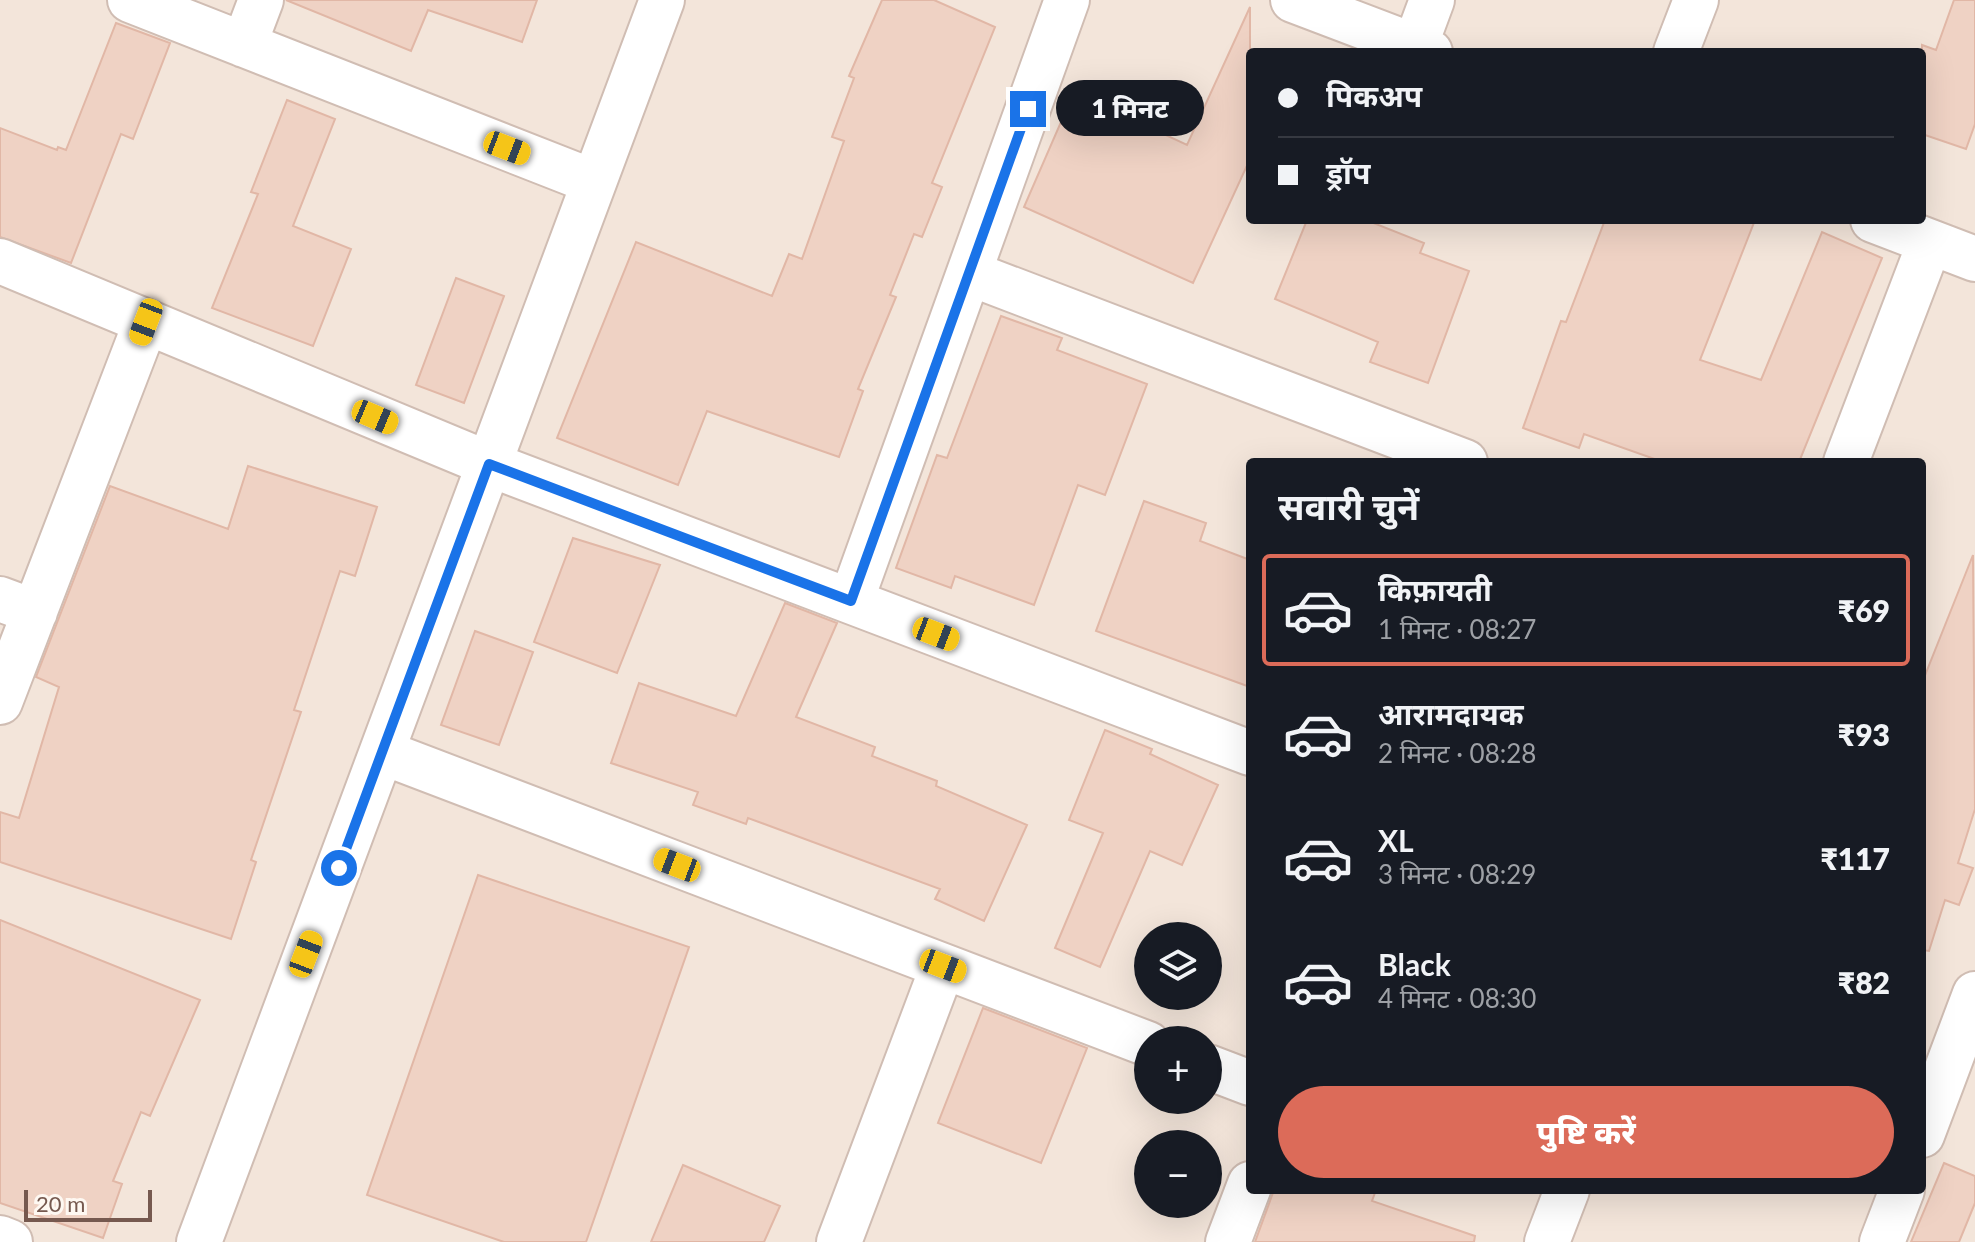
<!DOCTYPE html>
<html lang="hi">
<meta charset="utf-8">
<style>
body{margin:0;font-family:Lato,"Noto Sans Devanagari",sans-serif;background:#20242c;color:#f1f3f6;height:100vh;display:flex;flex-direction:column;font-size:30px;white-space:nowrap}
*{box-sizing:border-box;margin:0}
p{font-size:26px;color:#9ea1a6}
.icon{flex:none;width:44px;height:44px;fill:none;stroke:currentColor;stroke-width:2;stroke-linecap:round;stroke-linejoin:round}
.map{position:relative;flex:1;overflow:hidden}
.side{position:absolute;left:1246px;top:458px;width:680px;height:736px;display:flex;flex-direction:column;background:#171b24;border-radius:8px;box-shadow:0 8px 32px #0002}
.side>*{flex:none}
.hud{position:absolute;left:1246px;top:48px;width:680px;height:176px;border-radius:8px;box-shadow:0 8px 32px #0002;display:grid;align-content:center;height:176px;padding:0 32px;background:#171b24}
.controls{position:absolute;left:1134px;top:922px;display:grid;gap:16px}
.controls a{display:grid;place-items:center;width:88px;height:88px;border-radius:50%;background:#171b24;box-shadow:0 8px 32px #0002;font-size:40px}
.scale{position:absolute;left:24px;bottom:20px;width:128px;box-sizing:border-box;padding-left:8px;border:4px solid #76594f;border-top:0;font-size:22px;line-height:28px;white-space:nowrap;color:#76594f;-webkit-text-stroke:6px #fef8f2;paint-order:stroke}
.end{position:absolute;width:36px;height:36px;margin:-18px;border:10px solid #1a73e8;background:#fff;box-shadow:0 0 0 4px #fff}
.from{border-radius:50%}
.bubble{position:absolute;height:56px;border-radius:28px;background:#171b24;box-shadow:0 8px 32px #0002;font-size:26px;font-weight:800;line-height:56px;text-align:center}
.car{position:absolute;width:24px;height:48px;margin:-24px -12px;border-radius:10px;box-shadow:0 0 6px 2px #0007;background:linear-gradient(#f5c518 24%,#345 0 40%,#f5c518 0 76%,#345 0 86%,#f5c518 0)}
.hud b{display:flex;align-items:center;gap:28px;height:76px;font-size:30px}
.hud b+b{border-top:2px solid #363941}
.hud i{width:20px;height:20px;background:#f1f3f6}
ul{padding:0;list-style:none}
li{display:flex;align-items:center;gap:24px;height:112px;margin:0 16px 12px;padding:0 16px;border:4px solid transparent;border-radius:8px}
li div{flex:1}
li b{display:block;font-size:30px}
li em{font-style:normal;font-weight:800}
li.selected{border-color:#dc6b59}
li>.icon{width:72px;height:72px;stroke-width:1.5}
h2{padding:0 32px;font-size:36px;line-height:96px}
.action{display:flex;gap:16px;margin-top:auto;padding:16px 32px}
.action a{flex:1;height:92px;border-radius:48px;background:#dc6b59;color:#fff;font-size:32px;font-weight:800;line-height:92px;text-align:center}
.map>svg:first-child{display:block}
.residential{fill:#f3e5da;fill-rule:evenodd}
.building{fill:#efd2c4;stroke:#e1b7a6;stroke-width:2}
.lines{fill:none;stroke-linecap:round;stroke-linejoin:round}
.minor-casing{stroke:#d0bdb3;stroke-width:48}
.minor{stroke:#fff;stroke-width:44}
.route{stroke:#1a73e8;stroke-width:10}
</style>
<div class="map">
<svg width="1975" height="1242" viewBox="0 0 1975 1242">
<rect width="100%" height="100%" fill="#fbf4eb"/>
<path class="residential" d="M0 0H1975V1242H0ZM1250 52H1922V220H1250ZM1250 462H1922V1190H1250ZM1148 936H1208V996H1148ZM1148 1040H1208V1100H1148ZM1148 1144H1208V1204H1148Z"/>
<path class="building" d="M286 0H537L522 42 428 10 411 51Z
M882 0H934L995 27 932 183 942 187 922 237 914 234 890 295 896 297 858 389 863 391 839 457 707 411 678 485 557 438 636 242 772 296 789 254 802 259 844 141 832 137 854 78 849 76Z
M1954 0H1975V124L1966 149 1922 134V45L1936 50Z
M1250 7V159L1193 283 1024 207 1074 92 1187 145Z
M116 23 170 43 133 139 121 134 71 263 0 237V128L57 150 58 147 66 150Z
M287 100 335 119 293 226 351 249 313 346 212 308 258 194 251 192Z
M1307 220H1366L1424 243 1420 253 1469 271 1428 383 1370 362 1378 342 1275 299Z
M1605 220H1755L1700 360 1761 380 1822 232 1882 258 1799 462H1663L1584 434 1579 448 1523 428 1561 321 1566 322Z
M456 278 504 296 464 403 416 385Z
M1001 316 1062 338 1057 350 1147 384 1105 495 1078 485 1034 605 955 576 951 588 896 568 937 455 947 458Z
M248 466 377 507 355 576 340 571 294 710 301 712 251 860 256 862 231 939 0 862V812L19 818 59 687 36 677 110 486 228 529Z
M1144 501 1206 523 1200 541 1250 560V687L1096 631Z
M573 538 660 565 617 673 534 642Z
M1973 555 1975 809 1958 863 1973 868 1959 905 1945 900 1929 951 1922 950V683Z
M785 603 837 623 796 717 875 747 872 756 937 781 936 786 1027 825 984 921 935 899 940 889 748 818 746 824 693 805 698 792 611 763 639 683 736 716Z
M475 631 533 652 499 745 441 725Z
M1105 730 1152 749 1150 754 1218 785 1182 865 1150 851 1100 967 1055 948 1103 833 1069 820Z
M478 875 689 947 586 1242H504L367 1195Z
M0 920 200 1000 150 1116 141 1112 113 1181 122 1184 103 1238 0 1203Z
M983 1008 1087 1048 1041 1163 938 1123Z
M1944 1163 1975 1176V1203L1959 1242H1911Z
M683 1165 780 1206 764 1242H651Z
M1274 1190H1376L1372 1201 1475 1236 1474 1242H1255Z"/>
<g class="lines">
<g class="minor-casing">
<path id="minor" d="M130 0 594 182
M1293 0 1430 52
M244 45 261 0
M1415 46 1432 0
M1676 52 1696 0
M1873 220 1975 259
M0 261 489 464 1250 753
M969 273 1465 462
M1846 462 1930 242
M0 599 35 612
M851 601 1067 0
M0 702 146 322
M382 752 1148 1044
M1208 1067 1250 1083
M1922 1135 1975 994
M0 1238 10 1242
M199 1242 662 0
M839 1242 943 966
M1228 1242 1250 1184
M1547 1242 1567 1190
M1882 1242 1902 1190"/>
</g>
<use href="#minor" class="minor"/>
</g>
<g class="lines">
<path class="route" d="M339 868 489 464 851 601 1028 109"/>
</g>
</svg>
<div class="controls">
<a><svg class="icon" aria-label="layers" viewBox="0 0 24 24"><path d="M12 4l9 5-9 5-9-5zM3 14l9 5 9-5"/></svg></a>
<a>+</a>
<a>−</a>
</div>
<div class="scale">20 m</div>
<i class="end from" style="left:339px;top:868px"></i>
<i class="end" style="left:1028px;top:109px"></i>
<div class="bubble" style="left:1056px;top:80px;width:148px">1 मिनट</div>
<i class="car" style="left:507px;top:148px;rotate:111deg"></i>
<i class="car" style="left:146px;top:322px;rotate:201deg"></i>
<i class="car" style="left:375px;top:417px;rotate:113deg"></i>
<i class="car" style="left:936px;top:634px;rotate:111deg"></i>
<i class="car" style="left:677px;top:865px;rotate:291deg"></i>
<i class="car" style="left:306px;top:954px;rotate:21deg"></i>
<i class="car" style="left:943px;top:966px;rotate:111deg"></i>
<div class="hud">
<b><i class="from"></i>पिकअप</b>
<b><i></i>ड्रॉप</b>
</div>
<section class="side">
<h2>सवारी चुनें</h2>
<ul>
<li class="selected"><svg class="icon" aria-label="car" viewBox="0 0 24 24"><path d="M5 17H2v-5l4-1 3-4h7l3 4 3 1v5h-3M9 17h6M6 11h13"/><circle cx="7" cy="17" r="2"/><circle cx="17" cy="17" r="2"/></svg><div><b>किफ़ायती</b><p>1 मिनट · 08:27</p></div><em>₹69</em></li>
<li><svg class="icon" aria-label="car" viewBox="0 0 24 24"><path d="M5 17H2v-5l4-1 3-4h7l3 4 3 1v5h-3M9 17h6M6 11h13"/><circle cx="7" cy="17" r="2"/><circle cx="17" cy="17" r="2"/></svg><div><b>आरामदायक</b><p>2 मिनट · 08:28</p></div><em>₹93</em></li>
<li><svg class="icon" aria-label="car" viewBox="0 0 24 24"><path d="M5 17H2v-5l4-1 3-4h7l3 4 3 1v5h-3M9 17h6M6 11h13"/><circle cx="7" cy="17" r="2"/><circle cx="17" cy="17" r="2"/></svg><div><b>XL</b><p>3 मिनट · 08:29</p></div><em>₹117</em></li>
<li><svg class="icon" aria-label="car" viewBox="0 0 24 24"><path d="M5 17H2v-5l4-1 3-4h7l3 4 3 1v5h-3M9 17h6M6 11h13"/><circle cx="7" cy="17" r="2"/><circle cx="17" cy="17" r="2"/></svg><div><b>Black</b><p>4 मिनट · 08:30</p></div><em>₹82</em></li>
</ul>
<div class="action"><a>पुष्टि करें</a></div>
</section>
</div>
